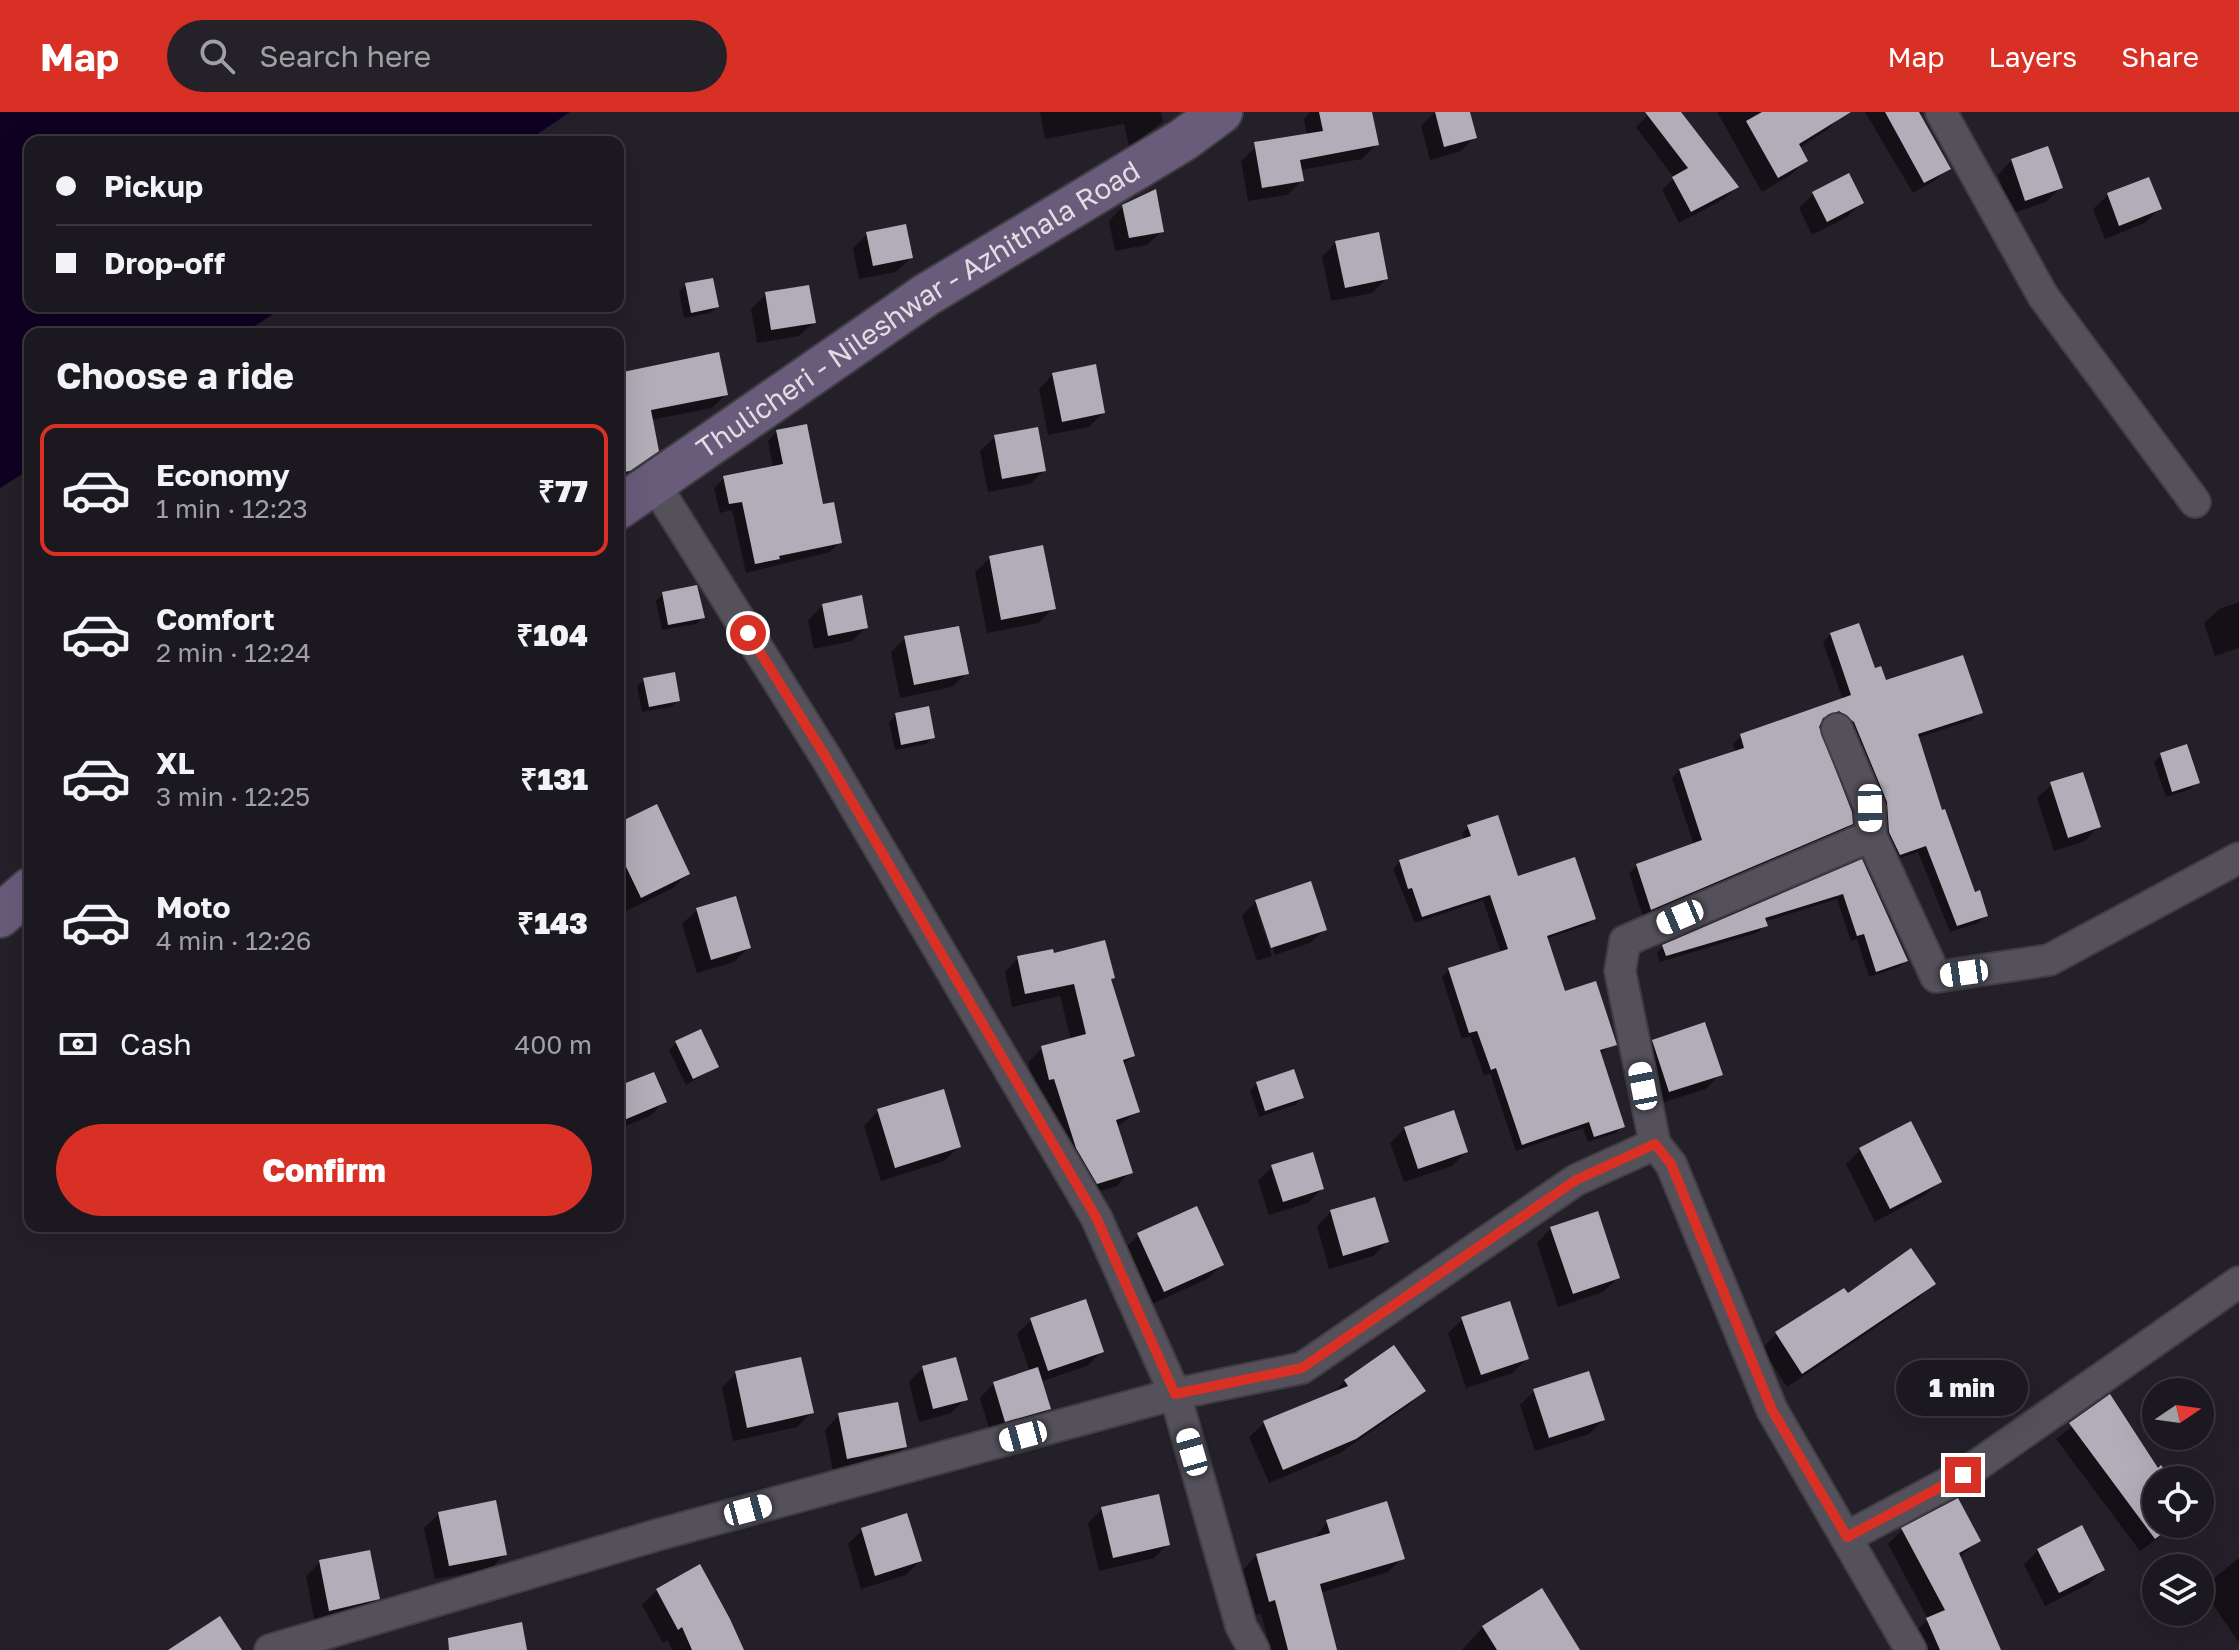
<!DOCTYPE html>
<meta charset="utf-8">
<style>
body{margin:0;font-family:"Golos Text",sans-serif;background:#242128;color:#f1f3f6;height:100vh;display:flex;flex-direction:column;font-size:30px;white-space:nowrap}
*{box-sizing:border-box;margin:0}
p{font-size:26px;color:#a0a0a4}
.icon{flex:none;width:44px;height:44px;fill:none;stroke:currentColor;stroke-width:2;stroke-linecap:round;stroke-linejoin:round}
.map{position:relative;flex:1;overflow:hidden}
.drawer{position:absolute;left:24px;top:216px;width:600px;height:904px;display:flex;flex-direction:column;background:#1b181f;border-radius:16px;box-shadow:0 8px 32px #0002,0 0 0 2px #39373d}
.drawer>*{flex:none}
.top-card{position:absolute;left:24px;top:24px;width:600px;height:176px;border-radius:16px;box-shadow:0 8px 32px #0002,0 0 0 2px #39373d;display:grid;align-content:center;height:176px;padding:0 32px;background:#1b181f}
.needle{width:52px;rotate:77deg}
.buttons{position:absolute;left:2142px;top:1266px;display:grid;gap:16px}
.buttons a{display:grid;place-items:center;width:72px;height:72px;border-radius:50%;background:#1b181f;box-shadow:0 8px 32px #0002,0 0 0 2px #39373d;font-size:40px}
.end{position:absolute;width:36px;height:36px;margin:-18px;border:10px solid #d93025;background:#fff;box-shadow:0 0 0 4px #fff}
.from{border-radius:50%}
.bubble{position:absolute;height:56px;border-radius:28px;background:#1b181f;box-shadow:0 8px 32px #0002,0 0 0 2px #39373d;font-size:26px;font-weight:800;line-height:56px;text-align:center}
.car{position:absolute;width:24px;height:48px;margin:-24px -12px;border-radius:10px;box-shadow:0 0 6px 2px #0007;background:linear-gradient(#fff 24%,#345 0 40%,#fff 0 76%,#345 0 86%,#fff 0)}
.top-card b{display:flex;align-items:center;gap:28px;height:76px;font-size:30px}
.top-card b+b{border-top:2px solid #39373d}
.top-card i{width:20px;height:20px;background:#f1f3f6}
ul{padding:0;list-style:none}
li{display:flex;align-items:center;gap:24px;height:132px;margin:0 16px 12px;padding:0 16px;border:4px solid transparent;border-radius:16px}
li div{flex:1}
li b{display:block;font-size:30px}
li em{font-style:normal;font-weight:800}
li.current{border-color:#d93025}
li>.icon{width:72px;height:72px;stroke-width:1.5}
h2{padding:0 32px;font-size:36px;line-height:96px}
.pay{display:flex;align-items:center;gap:20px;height:88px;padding:0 32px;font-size:30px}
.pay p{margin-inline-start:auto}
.action{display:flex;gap:16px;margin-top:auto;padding:16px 32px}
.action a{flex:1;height:92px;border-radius:48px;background:#d93025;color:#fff;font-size:32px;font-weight:800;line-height:92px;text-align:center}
header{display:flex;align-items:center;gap:48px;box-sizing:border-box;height:112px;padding:0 40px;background:#d93025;color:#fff}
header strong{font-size:38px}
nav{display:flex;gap:44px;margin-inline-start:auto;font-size:28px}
.search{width:560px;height:72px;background:#242128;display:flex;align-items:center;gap:20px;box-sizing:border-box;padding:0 28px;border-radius:44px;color:#a0a0a4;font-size:30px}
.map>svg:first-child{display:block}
.water{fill:#100022}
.shadow{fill:#0007}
.building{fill:#b2aeb9}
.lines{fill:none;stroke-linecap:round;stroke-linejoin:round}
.minor-casing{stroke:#403d44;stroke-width:34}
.secondary-casing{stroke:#403d44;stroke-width:46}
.minor{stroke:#55515b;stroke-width:30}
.secondary{stroke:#695c7b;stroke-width:42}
.route{stroke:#d93025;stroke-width:10}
.labels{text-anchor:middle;stroke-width:8;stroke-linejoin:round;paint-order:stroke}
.street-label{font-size:28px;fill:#e0dee4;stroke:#0c0b0e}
</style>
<header>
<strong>Map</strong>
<div class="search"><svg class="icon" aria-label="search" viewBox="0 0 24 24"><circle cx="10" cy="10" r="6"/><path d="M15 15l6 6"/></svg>Search here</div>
<nav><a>Map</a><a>Layers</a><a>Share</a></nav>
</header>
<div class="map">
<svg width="2239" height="1538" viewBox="0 0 2239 1538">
<rect width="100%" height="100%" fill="#242029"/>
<path class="water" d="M0 0H570L526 30H30V194H286L242 222H30V357L0 376Z"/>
<path class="shadow" d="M1040 0H1161L1163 10 1129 35 1124 12 1045 27Z
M1310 0H1370L1377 32 1362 47 1300 58 1302 68 1287 83 1248 89 1241 49 1256 35 1307 24 1304 7Z
M1435 0H1468L1475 25 1461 39 1430 48 1421 14Z
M1651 0H1678L1736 75 1724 87 1679 111 1662 78 1674 66 1636 15Z
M1717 0H1839L1841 4 1827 18 1799 36 1806 48 1792 62 1762 80Z
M1865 0H1921L1920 6 1948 56 1937 67 1913 81Z
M2012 48 2060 76 2046 90 2011 102 1998 63Z
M2148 67 2159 97 2145 111 2105 127 2093 97 2108 83Z
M1813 82 1862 90 1847 105 1812 123 1799 96Z
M1123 94 1162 119 1147 133 1115 139 1109 109Z
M867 122 911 146 896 160 859 167 853 136Z
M1336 130 1386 167 1372 181 1331 189 1322 145Z
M686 173 717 195 710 201 684 206 679 180Z
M766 182 814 210 799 224 757 231 751 197Z
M1053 262 1103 301 1089 315 1048 323 1039 277Z
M618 263 726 282 712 296 651 308 657 338 618 369Z
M777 319 840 430 830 440 746 461 732 398 720 401 714 376 724 366 773 356 768 329Z
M995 325 1044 358 1030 372 988 380 980 339Z
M990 446 1053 496 1039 511 987 521 975 460Z
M663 482 702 506 696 512 662 518 656 489Z
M2239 490V536L2215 544 2204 511 2219 497Z
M823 493 866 515 852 529 814 537 808 508Z
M1831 522 1884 571 1980 601 1972 608 1917 626 1940 701 1986 803 1978 811 1950 820 1918 740 1892 749 1830 606 1819 610 1817 615 1851 712 1842 720 1643 805 1629 761 1637 754 1694 733 1672 666 1680 658 1736 640 1733 632 1741 624 1843 588 1823 530Z
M905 526 967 561 952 575 900 586 891 540Z
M644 568 678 588 671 595 642 600 637 574Z
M896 603 933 625 926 632 895 638 889 610Z
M2161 643 2197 670 2191 677 2166 685 2154 650Z
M2052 672 2099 714 2085 729 2054 739 2037 686Z
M618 713 688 762 673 776 626 799 618 782Z
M1468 715 1516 766 1594 807 1587 813 1546 827 1564 881 1614 932 1599 942 1623 1014 1616 1021 1588 1030 1583 1016 1516 1039 1490 961 1484 963 1470 924 1462 927 1442 865 1449 858 1501 841 1483 788 1415 811 1393 757 1400 750 1464 728 1462 721Z
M1861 750 1906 848 1899 855 1869 865 1857 827 1851 829 1837 787 1764 810 1759 820 1660 850 1657 841 1663 834Z
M1256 789 1325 817 1310 831 1275 843 1260 795H1256L1272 844 1257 849 1242 804Z
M697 798 749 835 734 850 697 861 682 812Z
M1052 843 1109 869 1133 944 1122 954 1138 999 1117 1015 1130 1060 1117 1074 1084 1084 1065 1049 1041 979 1036 981 1028 950 1042 936 1071 928 1060 884 1012 895 1005 860 1018 846Z
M1653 930 1720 962 1706 977 1655 993 1639 944Z
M676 931 717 955 686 973 669 938Z
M1257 972 1302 986 1295 993 1259 1005 1250 978Z
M618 976 664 990 650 1004 618 1017Z
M878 999 959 1035 944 1049 881 1069 864 1014Z
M1405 1016 1466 1040 1452 1054 1404 1070 1390 1031Z
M1860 1038 1940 1069 1925 1083 1875 1110 1846 1052Z
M1272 1055 1322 1077 1308 1091 1269 1103 1258 1069Z
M1331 1100 1387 1130 1373 1144 1329 1157 1317 1114Z
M1551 1116 1618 1166 1603 1180 1558 1195 1537 1131Z
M1139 1123 1221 1153 1207 1167 1150 1193 1124 1137Z
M1933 1171 1919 1186 1787 1275 1762 1236 1776 1222 1847 1184Z
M1463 1207 1527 1246 1513 1261 1466 1276 1448 1221Z
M1031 1208 1101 1240 1087 1254 1040 1270 1048 1297 1034 1311 991 1323 980 1286 994 1271 1030 1260 1017 1222Z
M923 1256 966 1287 951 1301 919 1310 909 1270Z
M736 1261 812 1300 797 1315 733 1329 722 1276Z
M1345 1269 1423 1279 1409 1293 1340 1341 1269 1371 1249 1325 1264 1311 1332 1282Z
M1534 1279 1603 1308 1589 1322 1535 1339 1520 1293Z
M2109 1285 2157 1358 2169 1368H2156V1412H2177L2140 1439 2056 1327Z
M839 1303 905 1334 890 1349 833 1360 825 1318Z
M1102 1397 1168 1432 1154 1446 1099 1459 1088 1411Z
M439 1402 505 1442 491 1457 435 1467 424 1416Z
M1327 1410 1402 1446 1388 1460 1320 1481 1335 1538H1271L1261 1502 1255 1503 1243 1458 1257 1443 1314 1427Z
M862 1418 920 1449 906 1463 861 1477 848 1432Z
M1902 1418 1978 1429 1959 1446 1999 1538H1920L1913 1522 1928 1507 1888 1432Z
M2038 1438 2103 1457 2089 1472 2045 1494 2024 1453Z
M2239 1446V1531L2202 1476Z
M320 1450 377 1486 363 1500 315 1512 306 1464Z
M699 1455 740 1538H672L668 1528 663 1531 642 1493 657 1478Z
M1483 1515 1578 1538H1462Z"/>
<path class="building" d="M1319 0H1372L1379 33 1300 48 1304 69 1262 76 1254 30 1323 19Z
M1435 0H1470L1477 26 1444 35Z
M1645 0H1681L1739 75 1691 100 1672 65 1688 56Z
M1762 0H1851L1799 32 1808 49 1778 66 1746 9Z
M1885 0H1919L1951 57 1924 71Z
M2048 34 2063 76 2025 89 2011 47Z
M1849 61 1864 91 1827 110 1812 80Z
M2149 65 2162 97 2119 114 2107 81Z
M1156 77 1164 120 1129 126 1122 93Z
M906 112 913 146 873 154 866 120Z
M1379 120 1388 167 1345 176 1335 129Z
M713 166 719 195 691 201 685 171Z
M809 173 816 211 771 218 765 180Z
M719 240 728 283 651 298 659 339 630 359 618 361V261Z
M1096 252 1105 301 1062 310 1052 261Z
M807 312 823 392 834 390 842 431 779 444 780 447 755 452 742 390 729 392 723 364 783 352 776 318Z
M1038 315 1046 359 1002 367 994 323Z
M1043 433 1056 497 1001 508 989 444Z
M697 473 705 506 668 513 662 480Z
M862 483 868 516 828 524 822 492Z
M1859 511 1875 556 1881 554 1886 568 1963 543 1983 601 1918 622 1942 698 1945 697 1975 780 1980 778 1988 804 1957 814 1926 734 1900 743 1889 720 1887 690 1854 610 1839 599 1823 606 1819 615 1852 700 1853 712 1651 798 1636 752 1702 728 1679 657 1744 636 1740 622 1851 583 1830 521Z
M959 514 969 562 914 573 904 524Z
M675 560 680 589 649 595 643 566Z
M929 594 935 626 901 633 895 601Z
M2187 632 2200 671 2172 680 2160 641Z
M2083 660 2101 715 2068 726 2050 670Z
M657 692 690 762 641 786 618 738V711Z
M1498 703 1518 764 1575 745 1596 807 1547 824 1565 879 1596 869 1617 933 1600 938 1625 1015 1594 1025 1589 1010 1522 1033 1496 956 1491 958 1477 919 1469 921 1448 856 1508 837 1490 783 1422 805 1412 776 1408 777 1399 748 1471 724 1467 713Z
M1862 747 1908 849 1876 860 1864 822 1857 824 1843 782 1765 806 1768 814 1666 844 1662 833Z
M1311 769 1327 818 1271 836 1255 788Z
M736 784 751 836 711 848 696 796Z
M1105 828 1115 866 1111 867 1135 944 1123 948 1140 1000 1116 1008 1133 1061 1097 1072 1076 1036 1054 967 1049 968 1041 934 1086 922 1074 872 1025 882 1017 844 1053 837 1054 841Z
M1705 910 1723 963 1669 980 1652 928Z
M701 917 719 955 693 967 675 929Z
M1294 957 1304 986 1265 999 1256 970Z
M654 960 667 990 624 1008 618 994V974Z
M944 977 961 1035 895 1056 877 997Z
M1454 998 1468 1040 1418 1057 1404 1015Z
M1911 1009 1942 1070 1890 1097 1859 1036Z
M1313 1040 1324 1077 1283 1090 1271 1053Z
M1375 1085 1389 1130 1343 1144 1330 1098Z
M1197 1094 1224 1153 1164 1180 1137 1121Z
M1598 1099 1620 1166 1573 1182 1550 1115Z
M1911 1136 1936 1172 1802 1262 1775 1220 1844 1176 1848 1181Z
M1086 1187 1104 1240 1048 1259 1030 1206Z
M1510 1189 1529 1247 1481 1263 1461 1205Z
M1394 1233 1426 1279 1356 1327 1283 1358 1263 1309 1348 1274 1344 1268Z
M801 1245 814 1301 747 1316 735 1259Z
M956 1245 968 1288 933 1297 922 1254Z
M1038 1255 1051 1297 1005 1310 993 1270Z
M1589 1259 1605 1308 1549 1326 1533 1277Z
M2110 1282 2158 1356 2161 1353 2172 1368H2156V1412H2175L2155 1427 2069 1311Z
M898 1290 907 1335 847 1347 838 1301Z
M1159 1382 1170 1433 1113 1446 1101 1395Z
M1958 1386 1981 1429 1959 1441 2001 1538H1940L1926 1506 1945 1498 1901 1416Z
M496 1388 507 1443 449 1454 438 1400Z
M1387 1389 1405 1447 1320 1472 1337 1538H1288L1275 1488 1269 1490 1256 1442 1330 1421 1326 1408Z
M907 1401 922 1449 875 1464 861 1416Z
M2082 1413 2105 1458 2059 1481 2037 1437Z
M370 1438 380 1487 329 1499 319 1448Z
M700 1452 730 1507 744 1538H692L682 1515 678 1518 656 1477Z
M1542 1476 1580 1538H1497L1482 1514Z
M220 1504 242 1538H168Z
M522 1510 527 1538H449L448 1526Z"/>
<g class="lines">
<g class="minor-casing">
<path id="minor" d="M1941 0 2043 184 2195 390
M654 371 827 647 1096 1105 1175 1282 1241 1514 1254 1538
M1837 617 1870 696 1871 724 1936 865 2049 848 2239 746
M1871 724 1625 829 1620 859 1655 1032 1671 1052 1772 1298 1911 1538
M1847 1425 1963 1363 2239 1170
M270 1538 657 1423 1175 1282 1302 1256 1576 1068 1655 1032"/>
</g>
<g class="secondary-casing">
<g id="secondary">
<path id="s1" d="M618 396 926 183 1183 28 1221 0"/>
<path d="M0 804 30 777"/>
</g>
</g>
<use href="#minor" class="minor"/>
<use href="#secondary" class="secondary"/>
</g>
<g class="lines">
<path class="route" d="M748 521 827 647 1096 1105 1175 1282 1302 1256 1576 1068 1655 1032 1671 1052 1772 1298 1847 1425 1963 1363"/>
</g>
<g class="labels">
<g class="street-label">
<text dy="10" stroke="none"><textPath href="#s1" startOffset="360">Thulicheri - Nileshwar - Azhithala Road</textPath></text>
</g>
</g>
</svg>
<div class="buttons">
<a><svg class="needle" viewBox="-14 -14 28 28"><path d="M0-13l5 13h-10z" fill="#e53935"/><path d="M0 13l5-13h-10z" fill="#a0a0a4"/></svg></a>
<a><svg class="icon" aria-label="locate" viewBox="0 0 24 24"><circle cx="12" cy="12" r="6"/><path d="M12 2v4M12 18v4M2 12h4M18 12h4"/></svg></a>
<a><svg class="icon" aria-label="layers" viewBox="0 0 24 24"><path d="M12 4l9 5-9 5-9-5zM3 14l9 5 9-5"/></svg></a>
</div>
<i class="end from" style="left:748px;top:521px"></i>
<i class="end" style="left:1963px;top:1363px"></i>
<div class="bubble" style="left:1896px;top:1248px;width:132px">1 min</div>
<i class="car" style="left:1870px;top:696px;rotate:179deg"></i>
<i class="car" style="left:1680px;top:805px;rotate:247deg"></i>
<i class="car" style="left:1964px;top:861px;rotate:262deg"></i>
<i class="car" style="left:1643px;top:974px;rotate:349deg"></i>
<i class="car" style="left:1023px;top:1324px;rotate:255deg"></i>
<i class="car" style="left:1192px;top:1340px;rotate:344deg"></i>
<i class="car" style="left:748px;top:1398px;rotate:75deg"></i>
<div class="top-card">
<b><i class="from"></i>Pickup</b>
<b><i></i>Drop-off</b>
</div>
<section class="drawer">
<h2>Choose a ride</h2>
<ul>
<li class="current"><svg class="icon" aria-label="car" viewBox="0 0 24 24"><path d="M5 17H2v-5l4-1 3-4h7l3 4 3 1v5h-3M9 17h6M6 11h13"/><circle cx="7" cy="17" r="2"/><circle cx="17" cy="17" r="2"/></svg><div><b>Economy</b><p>1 min · 12:23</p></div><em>₹77</em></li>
<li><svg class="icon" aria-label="car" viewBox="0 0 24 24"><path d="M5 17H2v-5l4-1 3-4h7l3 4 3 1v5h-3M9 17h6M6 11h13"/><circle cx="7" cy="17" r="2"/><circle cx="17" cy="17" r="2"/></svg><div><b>Comfort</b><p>2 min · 12:24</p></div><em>₹104</em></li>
<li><svg class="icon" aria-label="car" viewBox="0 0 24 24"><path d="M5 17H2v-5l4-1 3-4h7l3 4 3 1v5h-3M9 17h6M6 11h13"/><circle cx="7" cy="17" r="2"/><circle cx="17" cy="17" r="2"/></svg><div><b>XL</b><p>3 min · 12:25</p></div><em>₹131</em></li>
<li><svg class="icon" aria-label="car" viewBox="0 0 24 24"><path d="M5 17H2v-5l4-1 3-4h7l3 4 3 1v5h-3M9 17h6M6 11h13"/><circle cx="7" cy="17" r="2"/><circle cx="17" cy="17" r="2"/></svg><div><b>Moto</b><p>4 min · 12:26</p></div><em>₹143</em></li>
</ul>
<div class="pay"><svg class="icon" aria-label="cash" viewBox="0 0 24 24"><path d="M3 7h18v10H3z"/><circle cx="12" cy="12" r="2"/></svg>Cash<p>400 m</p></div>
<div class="action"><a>Confirm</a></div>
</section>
</div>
